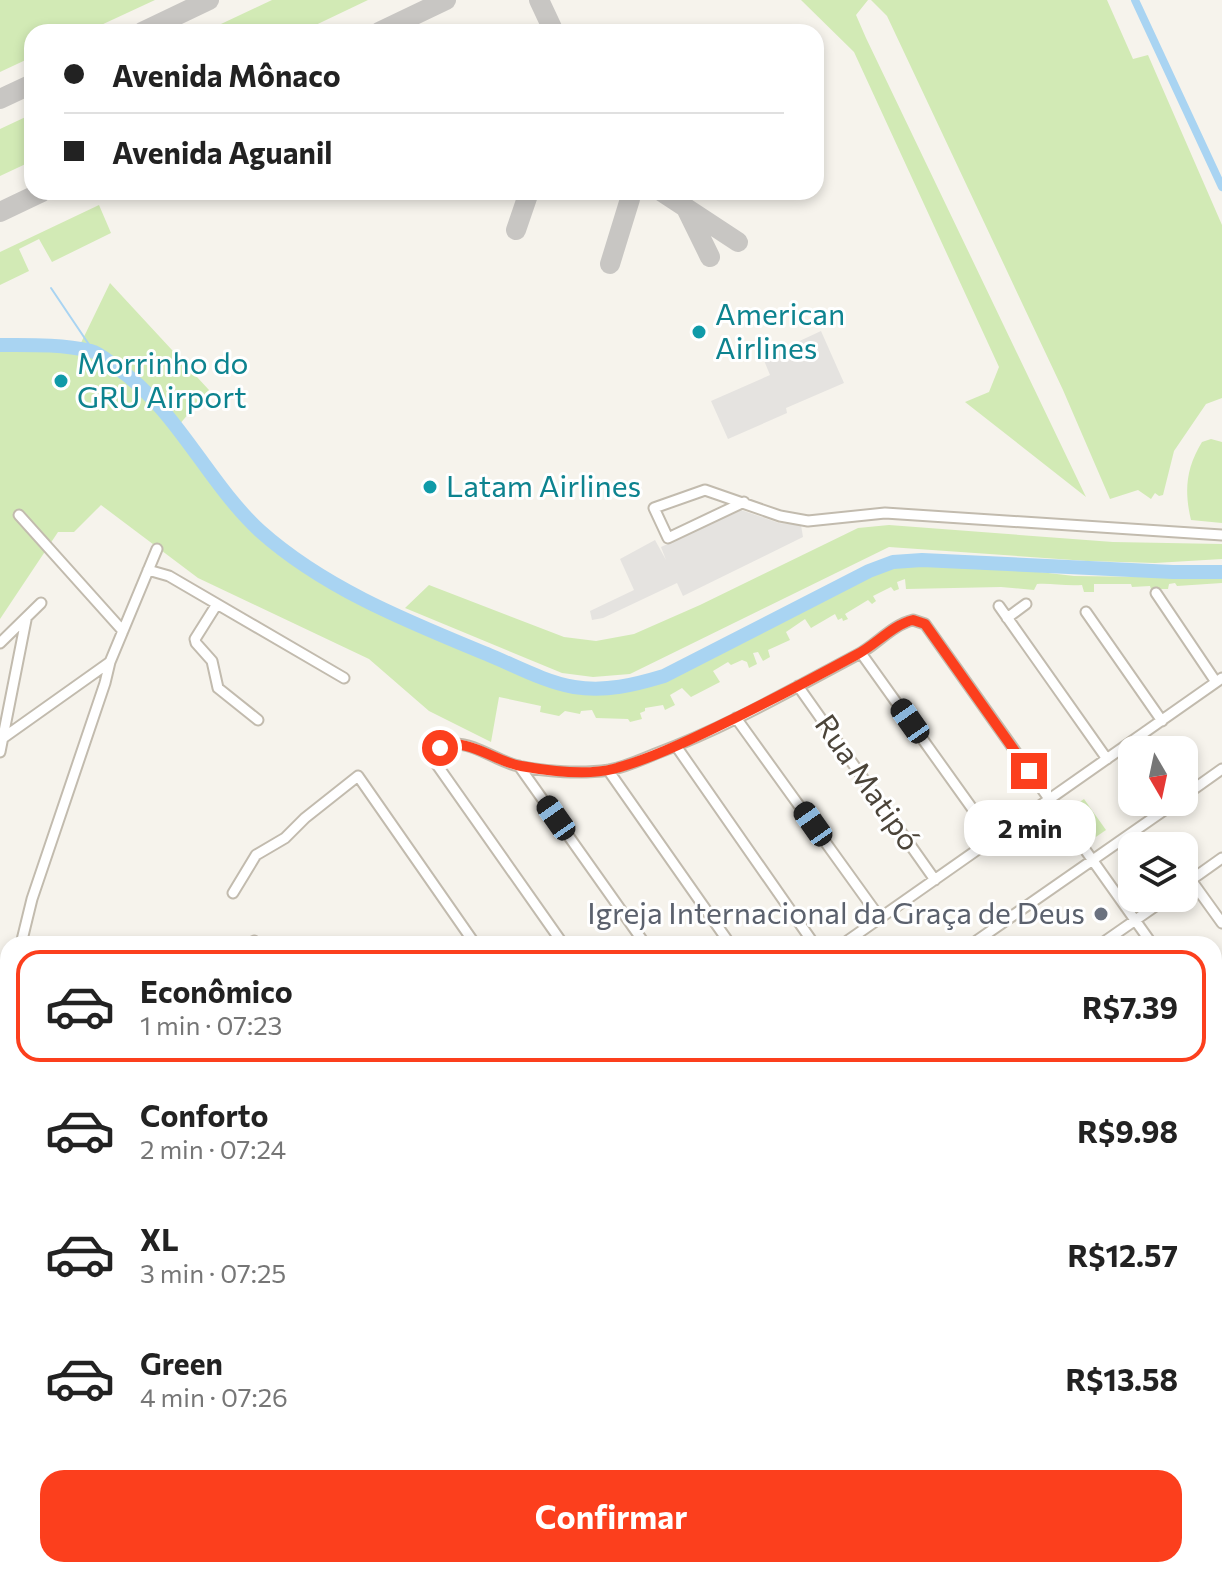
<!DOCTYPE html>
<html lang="pt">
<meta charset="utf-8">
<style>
body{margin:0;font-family:Commissioner,sans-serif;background:#f6f6f6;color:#222;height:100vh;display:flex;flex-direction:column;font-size:30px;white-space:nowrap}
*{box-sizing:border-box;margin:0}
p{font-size:26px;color:#767676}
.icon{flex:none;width:44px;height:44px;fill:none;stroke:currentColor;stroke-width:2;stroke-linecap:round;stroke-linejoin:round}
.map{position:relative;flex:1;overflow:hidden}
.panel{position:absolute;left:0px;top:936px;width:1222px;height:642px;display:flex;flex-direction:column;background:#fff;border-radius:24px 24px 0 0;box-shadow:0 4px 12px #0003}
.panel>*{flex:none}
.guide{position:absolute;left:24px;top:24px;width:800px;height:176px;border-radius:24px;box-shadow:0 4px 12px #0003;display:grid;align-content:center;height:176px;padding:0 40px;background:#fff}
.needle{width:52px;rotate:171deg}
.buttons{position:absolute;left:1118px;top:736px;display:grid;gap:16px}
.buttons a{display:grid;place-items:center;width:80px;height:80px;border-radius:16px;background:#fff;box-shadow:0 4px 12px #0003;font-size:40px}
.end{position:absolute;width:36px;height:36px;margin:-18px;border:10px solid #fc3f1d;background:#fff;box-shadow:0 0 0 4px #fff}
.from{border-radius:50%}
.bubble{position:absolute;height:56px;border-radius:24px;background:#fff;box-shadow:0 4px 12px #0003;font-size:26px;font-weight:700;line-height:56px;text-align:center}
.car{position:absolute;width:24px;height:48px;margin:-24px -12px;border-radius:10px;box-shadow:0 0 6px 2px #0007;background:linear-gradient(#222 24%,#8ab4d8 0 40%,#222 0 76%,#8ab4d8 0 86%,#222 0)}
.guide b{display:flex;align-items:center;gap:28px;height:76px;font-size:30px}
.guide b+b{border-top:2px solid #e0e0e0}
.guide i{width:20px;height:20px;background:#222}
ul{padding:14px 0 0;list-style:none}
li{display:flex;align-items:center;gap:24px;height:112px;margin:0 16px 12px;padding:0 24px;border:4px solid transparent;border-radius:24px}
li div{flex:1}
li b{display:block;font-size:30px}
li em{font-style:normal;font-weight:700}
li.selected{border-color:#fc3f1d}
li>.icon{width:72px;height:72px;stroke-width:1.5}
.primary-button{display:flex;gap:16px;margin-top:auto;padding:16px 40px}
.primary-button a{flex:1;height:92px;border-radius:24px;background:#fc3f1d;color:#fff;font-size:32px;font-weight:700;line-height:92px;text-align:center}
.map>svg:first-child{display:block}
.residential{fill:#eae5da}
.green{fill:#d2eab5}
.parking{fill:#e5e3e0}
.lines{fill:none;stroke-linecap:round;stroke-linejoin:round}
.stream{stroke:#a9d4f2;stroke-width:2}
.canal{stroke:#a9d4f2;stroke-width:8}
.river{stroke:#a9d4f2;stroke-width:14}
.taxiway{stroke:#c8c6c3;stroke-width:20}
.minor-casing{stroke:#c2bbae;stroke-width:13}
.secondary-casing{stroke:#d6c79b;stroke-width:16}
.minor{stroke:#fff;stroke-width:9}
.secondary{stroke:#fff3cd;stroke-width:12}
.route{stroke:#fc3f1d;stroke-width:10}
.culture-dot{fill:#0f9aa8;stroke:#fff;stroke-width:3}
.worship-dot{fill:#6b7280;stroke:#fff;stroke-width:3}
.labels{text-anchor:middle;stroke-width:6;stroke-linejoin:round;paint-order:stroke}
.culture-label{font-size:30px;fill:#0d838f;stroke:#fff;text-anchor:start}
.street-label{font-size:30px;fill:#4b4439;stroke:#fff}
.worship-label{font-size:30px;fill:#5b616d;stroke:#fff;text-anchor:end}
</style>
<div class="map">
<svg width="1222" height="1577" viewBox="0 0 1222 1577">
<rect width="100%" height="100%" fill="#f6f3ec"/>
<path class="residential" d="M772 1570H936L932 1577H772Z"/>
<path class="green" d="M0 0H155L86 32H32V57L0 72Z
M272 0H368L301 32H204Z
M801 0H868L856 15 866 38 1086 497 965 402 989 392 999 367 854 52Z
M871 0H1107L1133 59 1148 55 1222 225V398L1206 404 1174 451 1163 495 1159 496 1155 493 1151 499 1138 490 1110 499 1063 390 887 16Z
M32 114V161L0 176V129Z
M99 205 111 233 52 262 39 239 19 249 29 271 0 285V252Z
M110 283 209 390 178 426 257 528 331 587 550 679 549 684 576 693 604 694 666 680 804 610 834 591 867 576 915 562 971 564 1074 576 1222 578V583L1177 586 1175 583 1169 584 1168 589H1151L1150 586 1132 587 1131 584H1094V592H1084L1082 585C1064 586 1050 583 1037 584L1034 590 1001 587 906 589 905 579 897 582 899 589 894 591 891 587 873 596 876 601 872 604 868 600 845 614 848 619 843 621 842 618 838 620 835 614 811 628 805 619 786 632 790 640 768 650 770 657 763 661 758 652 753 653 757 664 749 668 747 662 742 660 731 665 728 662 713 671 720 682 691 697 682 688 670 695 675 705 665 710 663 705 645 708V711L640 713 642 719 630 722 628 719 596 718 592 710 581 711 580 714 565 711 559 716 540 712 541 706 499 697 491 742 429 711 369 659 198 578 101 505 74 532H58L0 619V345H50L78 349Z
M1211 439 1222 442V523L1191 520C1184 491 1186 468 1202 442Z
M889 525 1113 542 1222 544V559L1155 563 1087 561 889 547 630 674 593 677 562 673 405 608 429 585 564 637 596 641 634 634 700 605 858 528Z
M1084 799 1106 830 1090 841 1068 810Z"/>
<path class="parking" d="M821 331 844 383 786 408 787 413 728 439 711 401 770 375 763 358Z
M741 510 779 523 801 525 803 537 683 596 677 583 603 618 592 620 590 611 634 590 620 559 655 540 666 560 661 547Z"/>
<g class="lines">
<path class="stream" d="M51 288 94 352"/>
<path class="canal" d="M1135 0 1222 187"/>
<path class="river" d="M0 345C30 345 61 344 91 351 100 353 109 362 116 367 178 410 206 481 260 531 325 589 409 622 489 655 516 666 545 682 574 687 606 692 634 685 664 676L869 571 893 562 922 560 1173 572H1222"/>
<path class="taxiway" d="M539 0 554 32
M142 32 209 0
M379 32 446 0
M0 99 32 84
M662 192 738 242
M687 210 710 257
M0 212 42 192
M516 230 529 192
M610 264 630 199 629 192"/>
<g class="minor-casing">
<path id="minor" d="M744 502 668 538 654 508 705 490 780 516 808 521 885 513 1222 535
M19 515 123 631
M148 570 169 576 344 678
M1156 593 1216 682
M217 604 195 639 196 643 212 661 218 688 258 720
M999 606 1107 759
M1086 612 1162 721
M1007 618 1026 604
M0 643 41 603
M861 653 994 839
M798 686 935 880
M736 718 880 918
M3 738 110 662
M676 746 814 944
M0 752 26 620
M519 766 645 944
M608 770 730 944
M1184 796 1222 769
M1191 880 1222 923
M1184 885 1222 858
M233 893 256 855 285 838 305 818 358 776 475 944
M21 944 32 899 105 683 110 662 157 549
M252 944 254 941
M563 944 435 762C435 750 443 745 455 744 476 744 497 761 518 766 545 772 582 774 609 770 625 767 640 760 655 754 725 728 791 690 857 655 876 645 892 625 913 620L925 624 1152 944
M843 944 1222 678
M972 944 1176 802
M1101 944 1167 898
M1214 1013 1222 1008
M1214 1029 1222 1040
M1214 1082 1222 1077
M0 1134 8 1041
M0 1432 8 1405
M0 1450 8 1452
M0 1524 8 1526
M157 1570 181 1577
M421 1570 446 1577
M66 1577 68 1570
M234 1577 246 1570
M368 1577 378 1570
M453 1577 456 1570
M528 1577 530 1570
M599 1577 601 1570
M671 1577 674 1570"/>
</g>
<g class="secondary-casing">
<path id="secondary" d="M1214 1123 1222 1118
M0 1166 8 1164"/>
</g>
<use href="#minor" class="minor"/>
<use href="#secondary" class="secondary"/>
</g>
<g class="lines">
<path class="route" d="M440 748C466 735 495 762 521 766 549 771 585 776 613 769 644 761 675 747 704 733 755 709 806 682 856 655 876 645 892 625 913 620L925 624 1029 771"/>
</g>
<g class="culture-dot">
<circle cx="699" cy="332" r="8"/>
<circle cx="61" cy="381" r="8"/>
<circle cx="430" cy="487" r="8"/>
</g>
<circle class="worship-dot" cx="1101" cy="914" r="8"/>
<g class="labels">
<g class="culture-label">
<text x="715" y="325">American<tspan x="715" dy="34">Airlines</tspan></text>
<text x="77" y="374">Morrinho do<tspan x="77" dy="34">GRU Airport</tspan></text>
<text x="446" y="497">Latam Airlines</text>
</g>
<g class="street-label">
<text transform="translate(867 783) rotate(55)" y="10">Rua Matipó</text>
</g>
<g class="worship-label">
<text x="1085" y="924">Igreja Internacional da Graça de Deus</text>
</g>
</g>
</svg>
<div class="buttons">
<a><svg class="needle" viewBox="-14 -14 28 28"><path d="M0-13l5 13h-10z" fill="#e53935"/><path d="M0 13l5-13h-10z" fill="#767676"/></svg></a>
<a><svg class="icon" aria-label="layers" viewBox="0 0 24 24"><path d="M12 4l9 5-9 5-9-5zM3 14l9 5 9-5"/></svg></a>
</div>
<i class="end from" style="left:440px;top:748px"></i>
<i class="end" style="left:1029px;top:771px"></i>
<div class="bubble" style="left:964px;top:800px;width:132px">2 min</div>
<i class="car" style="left:910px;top:721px;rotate:325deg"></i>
<i class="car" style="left:556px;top:818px;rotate:325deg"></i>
<i class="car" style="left:813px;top:824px;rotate:325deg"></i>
<div class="guide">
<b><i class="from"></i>Avenida Mônaco</b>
<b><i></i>Avenida Aguanil</b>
</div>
<section class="panel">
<ul>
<li class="selected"><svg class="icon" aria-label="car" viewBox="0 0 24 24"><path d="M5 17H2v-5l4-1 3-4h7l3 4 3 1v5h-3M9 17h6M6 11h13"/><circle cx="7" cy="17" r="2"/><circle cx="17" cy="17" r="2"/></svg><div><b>Econômico</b><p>1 min · 07:23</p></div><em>R$7.39</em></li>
<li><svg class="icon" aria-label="car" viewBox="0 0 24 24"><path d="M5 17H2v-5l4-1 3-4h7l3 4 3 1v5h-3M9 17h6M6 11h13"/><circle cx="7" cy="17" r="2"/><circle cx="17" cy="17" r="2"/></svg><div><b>Conforto</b><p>2 min · 07:24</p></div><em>R$9.98</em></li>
<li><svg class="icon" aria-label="car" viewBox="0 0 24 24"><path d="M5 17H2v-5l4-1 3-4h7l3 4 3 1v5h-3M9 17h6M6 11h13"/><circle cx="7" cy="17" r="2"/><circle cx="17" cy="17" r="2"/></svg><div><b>XL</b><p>3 min · 07:25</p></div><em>R$12.57</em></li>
<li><svg class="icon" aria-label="car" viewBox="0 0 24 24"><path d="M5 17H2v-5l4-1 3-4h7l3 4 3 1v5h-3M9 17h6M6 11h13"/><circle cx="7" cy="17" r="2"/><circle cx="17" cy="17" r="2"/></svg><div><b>Green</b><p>4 min · 07:26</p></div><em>R$13.58</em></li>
</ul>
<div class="primary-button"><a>Confirmar</a></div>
</section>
</div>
